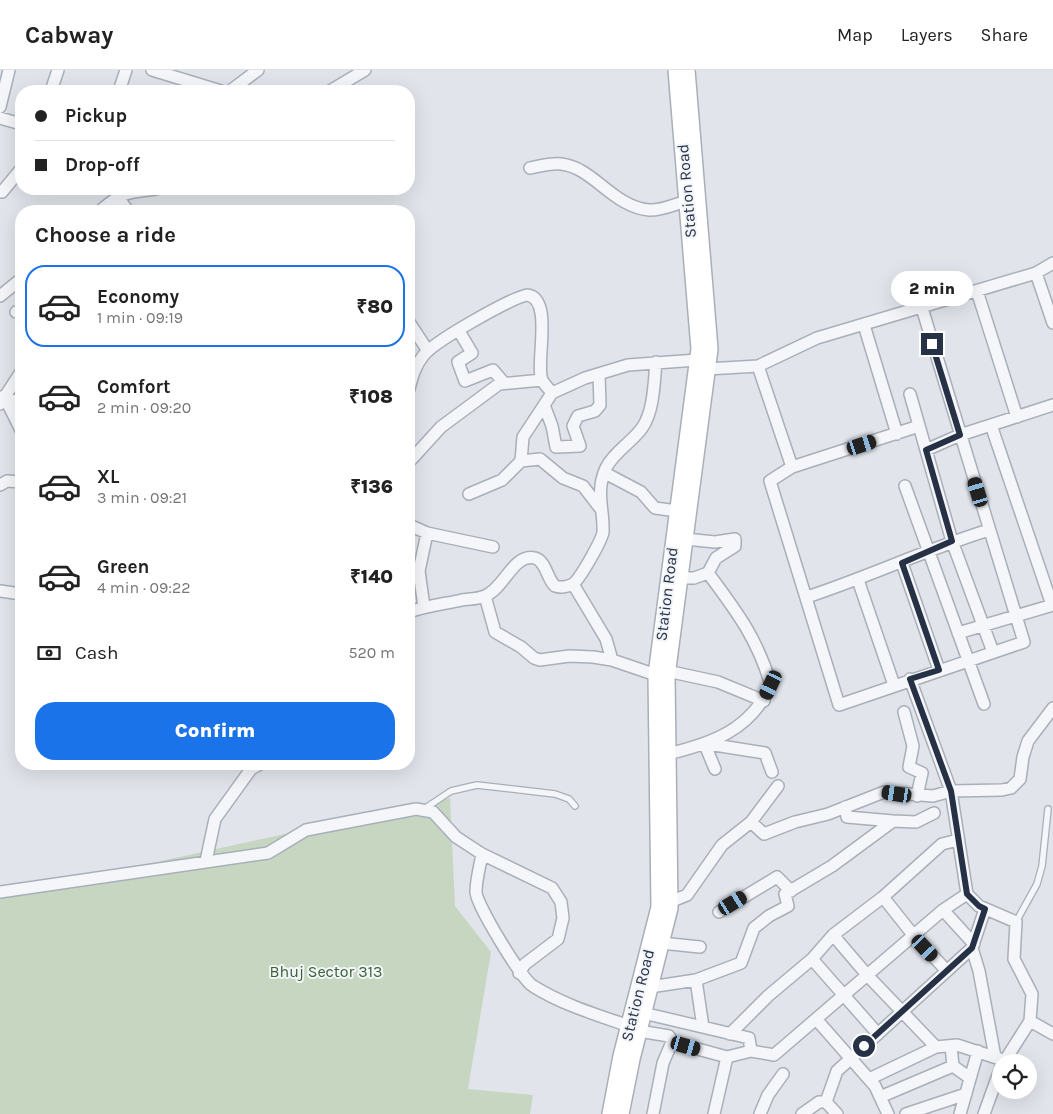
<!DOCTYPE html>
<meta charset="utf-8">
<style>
body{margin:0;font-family:Karla,sans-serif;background:#f2f2f2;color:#222;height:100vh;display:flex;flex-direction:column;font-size:19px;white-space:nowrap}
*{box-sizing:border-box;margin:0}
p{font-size:16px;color:#767676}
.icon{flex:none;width:28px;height:28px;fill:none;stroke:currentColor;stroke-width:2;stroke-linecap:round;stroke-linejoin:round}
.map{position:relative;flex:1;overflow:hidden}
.details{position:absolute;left:15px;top:135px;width:400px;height:565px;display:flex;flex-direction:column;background:#fff;border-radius:20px;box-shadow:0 5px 20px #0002}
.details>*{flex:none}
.banner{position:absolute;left:15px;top:15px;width:400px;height:110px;border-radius:20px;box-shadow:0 5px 20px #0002;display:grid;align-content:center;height:110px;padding:0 20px;background:#fff}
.fabs{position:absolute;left:992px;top:984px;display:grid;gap:10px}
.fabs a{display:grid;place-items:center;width:45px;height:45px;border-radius:50%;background:#fff;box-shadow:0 5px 20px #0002;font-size:25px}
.end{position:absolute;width:22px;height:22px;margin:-11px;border:6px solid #273145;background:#fff;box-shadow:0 0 0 2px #fff}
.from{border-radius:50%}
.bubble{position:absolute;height:35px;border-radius:18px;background:#fff;box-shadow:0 5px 20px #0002;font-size:16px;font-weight:800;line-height:35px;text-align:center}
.car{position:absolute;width:15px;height:30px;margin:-15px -8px;border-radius:6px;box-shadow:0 0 4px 1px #0007;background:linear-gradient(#222 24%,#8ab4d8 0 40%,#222 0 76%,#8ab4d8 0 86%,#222 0)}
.banner b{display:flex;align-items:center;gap:18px;height:48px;font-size:19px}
.banner b+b{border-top:1px solid #e0e0e0}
.banner i{width:12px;height:12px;background:#222}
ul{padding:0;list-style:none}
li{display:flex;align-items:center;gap:15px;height:82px;margin:0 10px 8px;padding:0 10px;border:2px solid transparent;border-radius:20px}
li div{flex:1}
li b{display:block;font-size:19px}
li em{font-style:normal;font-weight:800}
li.on{border-color:#1a73e8}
li>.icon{width:45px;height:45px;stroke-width:1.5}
h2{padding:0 20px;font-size:22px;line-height:60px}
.pay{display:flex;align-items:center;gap:12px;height:55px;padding:0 20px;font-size:19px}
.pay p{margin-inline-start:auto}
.cta{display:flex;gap:10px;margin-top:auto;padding:10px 20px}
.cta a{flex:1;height:58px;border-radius:20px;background:#1a73e8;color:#fff;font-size:20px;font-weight:800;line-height:58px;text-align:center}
header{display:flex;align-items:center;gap:30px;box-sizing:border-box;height:70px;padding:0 25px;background:#fff;border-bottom:1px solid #e0e0e0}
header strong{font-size:24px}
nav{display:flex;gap:28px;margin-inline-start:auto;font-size:18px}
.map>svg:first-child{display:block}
.green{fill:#c6d6c1}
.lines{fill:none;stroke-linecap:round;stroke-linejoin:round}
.lane-casing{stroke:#a9afb9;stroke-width:8}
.street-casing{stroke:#a9afb9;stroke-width:14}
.secondary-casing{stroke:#a9afb9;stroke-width:18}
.lane{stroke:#f4f6f9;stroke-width:5.5}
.street{stroke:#f4f6f9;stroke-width:11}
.secondary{stroke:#fff;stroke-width:15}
.route{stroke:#273145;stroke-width:6}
.labels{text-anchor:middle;stroke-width:4;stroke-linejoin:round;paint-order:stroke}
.street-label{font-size:16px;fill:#273145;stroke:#f1f4f8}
.park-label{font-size:16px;fill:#3b6233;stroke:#f1f4f8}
</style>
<header>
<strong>Cabway</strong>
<nav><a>Map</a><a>Layers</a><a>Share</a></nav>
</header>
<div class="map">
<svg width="1053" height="1044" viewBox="0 0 1053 1044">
<rect width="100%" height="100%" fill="#e1e5eb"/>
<path class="green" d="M450 728 455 836 491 882 468 1019 533 1025 530 1044H0V823L65 812Z"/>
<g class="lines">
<g class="lane-casing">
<path id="lane" d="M424 739 451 721 477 715 555 724 569 729 575 736
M1016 852 1037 814 1042 796 1048 739"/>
</g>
<g class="street-casing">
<path id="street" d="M152 0 221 21
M51 21 58 0
M119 21 126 0
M230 21 258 0
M330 21 365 0
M0 37 9 0
M0 48 21 54
M530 98C540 96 551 93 561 94 593 97 613 137 649 140 661 141 675 134 687 131
M0 122H2L21 99
M117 126 128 141
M100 141C123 121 126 123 156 119
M1036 203 1053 253
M977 221 1017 347
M0 226 21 209
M16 242 21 243
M409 252 428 281
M864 255 897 364
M459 261 472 283 458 292 465 311 493 300 504 313
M758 296 792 397
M707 299 758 296 817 268 1036 203 1053 193
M409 319C412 307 415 296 423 286 433 272 509 229 527 225 554 228 535 293 542 310 544 314 549 319 552 323
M910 324 952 471 993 582
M4 326 21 360
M4 326 21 334
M0 334 21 302
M544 335 552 356 556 377 580 376 573 356 578 346 595 341 600 335 599 304
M991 355 1052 535
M919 356 792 397 770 411 839 635 1024 572 922 238
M926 380 960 365 1053 335
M521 391 523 367 552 323 585 308 628 295 697 290
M409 392 441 357 499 314 542 310
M605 403 641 422 655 438 677 441
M0 415 7 411 21 412
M905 416 984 634
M469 424 502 410 521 391 540 389 563 408 583 416 600 438
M409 455 427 463 493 477
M902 493 939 600
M679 508H694L708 503 716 488 735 476V469L715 472 685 469
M858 510 894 615
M573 514 606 569 612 590
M0 521 21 524
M485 526 495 562 521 577 534 588 540 590 569 586 593 587 612 590 656 605
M807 527C868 507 927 479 989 460
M424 537 419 501 427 463
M409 542C426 536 444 534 462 530 469 529 478 529 485 526 505 518 513 483 535 488 546 491 547 509 555 516 560 518 568 517 573 514 580 509 602 470 603 462 604 439 595 422 606 398 613 383 632 372 642 358 654 341 654 313 656 292
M958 563 1053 535
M667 601 718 612 764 631
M910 609 951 721 967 824 979 836 1016 852 1014 889 1032 924 1030 951 1004 992
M904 642 913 676 909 697 922 703 917 726
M708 674 765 683 772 702
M705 675 715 699
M668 684C713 673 750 660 771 615 757 568 737 542 708 503
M845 737 847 747 893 751
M751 752 764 764 795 752 828 744 884 722 933 726 951 721 1002 720 1011 718 1020 709 1023 687 1028 671 1053 638
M482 784 552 818 561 832 563 848 558 869 525 894 519 903
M206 791 215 749 251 699 260 694
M0 822 268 783 306 760 416 739 433 742 456 767 482 784C480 796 476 810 476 822 476 834 522 910 533 916 561 934 597 945 629 956
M883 827 914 866 947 901
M670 832 687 825 722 775 751 752 778 716
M985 839 972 878 979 901 995 987
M943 840 974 874
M719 842 777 807 791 821
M833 865 868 906 936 977
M661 873 700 877
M812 889 878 964
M696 910 703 957
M650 917 696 910 741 893 754 858 769 846 788 836 785 824 832 796 893 751 916 752 934 743
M643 943 749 968 751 981 774 985 943 840 967 824
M816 949 875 1016 888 1044
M1030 951 1053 964
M639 961 669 966 672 972 727 987 751 981
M730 964 768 926 812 889 833 865 883 827 942 774 958 770
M951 976 953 996 970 1008
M869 1009 936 977 957 975 1000 989
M880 1027 953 996
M826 1032 837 1001 972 878
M826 1032 837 1044
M653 1044 663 993 672 972
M714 1044 727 987
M760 1044 768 1025 783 1004
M802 1044 819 1032H826
M906 1044 966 1024
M960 1044 978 981
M984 1044 1001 997"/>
</g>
<g class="secondary-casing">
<path id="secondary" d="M610 1044 621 986 659 837 656 605 699 279 676 0
M621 1044 632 989 670 838 667 606 710 279 687 0"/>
</g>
<use href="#lane" class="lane"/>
<use href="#street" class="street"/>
<use href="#secondary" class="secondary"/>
</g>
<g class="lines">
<path class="route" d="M864 976 972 878 985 839 979 836 967 824 951 721 910 609 939 600 902 493 952 471 926 380 960 365 932 274"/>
</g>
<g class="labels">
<g class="street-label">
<text transform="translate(686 121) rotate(-95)" y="6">Station Road</text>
<text transform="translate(666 524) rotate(-83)" y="6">Station Road</text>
<text transform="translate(637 925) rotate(-76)" y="6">Station Road</text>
</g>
<g class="park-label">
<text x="326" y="907">Bhuj Sector 313</text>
</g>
</g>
</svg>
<div class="fabs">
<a><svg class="icon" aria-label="locate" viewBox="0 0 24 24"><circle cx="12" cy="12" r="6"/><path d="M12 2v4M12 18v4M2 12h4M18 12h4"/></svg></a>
</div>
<i class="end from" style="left:864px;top:976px"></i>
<i class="end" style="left:932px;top:274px"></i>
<div class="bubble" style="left:891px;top:201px;width:82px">2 min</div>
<i class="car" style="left:862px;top:375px;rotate:72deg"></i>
<i class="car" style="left:978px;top:422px;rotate:343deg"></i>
<i class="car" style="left:771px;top:615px;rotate:205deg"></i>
<i class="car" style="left:897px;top:724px;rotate:279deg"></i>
<i class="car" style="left:733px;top:833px;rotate:59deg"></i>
<i class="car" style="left:925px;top:878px;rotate:137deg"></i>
<i class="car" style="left:686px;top:976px;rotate:106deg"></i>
<div class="banner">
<b><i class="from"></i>Pickup</b>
<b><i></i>Drop-off</b>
</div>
<section class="details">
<h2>Choose a ride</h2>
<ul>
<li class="on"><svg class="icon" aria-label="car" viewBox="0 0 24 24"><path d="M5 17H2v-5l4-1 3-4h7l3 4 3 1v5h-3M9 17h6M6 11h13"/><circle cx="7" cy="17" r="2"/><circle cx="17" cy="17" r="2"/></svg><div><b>Economy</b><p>1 min · 09:19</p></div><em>₹80</em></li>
<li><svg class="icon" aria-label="car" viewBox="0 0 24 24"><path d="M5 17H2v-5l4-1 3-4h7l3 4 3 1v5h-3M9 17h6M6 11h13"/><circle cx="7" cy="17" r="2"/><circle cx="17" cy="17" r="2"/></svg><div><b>Comfort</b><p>2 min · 09:20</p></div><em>₹108</em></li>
<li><svg class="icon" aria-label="car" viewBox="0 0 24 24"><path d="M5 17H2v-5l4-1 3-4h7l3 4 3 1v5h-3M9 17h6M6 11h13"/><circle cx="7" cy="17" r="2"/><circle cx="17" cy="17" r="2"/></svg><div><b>XL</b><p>3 min · 09:21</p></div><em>₹136</em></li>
<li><svg class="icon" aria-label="car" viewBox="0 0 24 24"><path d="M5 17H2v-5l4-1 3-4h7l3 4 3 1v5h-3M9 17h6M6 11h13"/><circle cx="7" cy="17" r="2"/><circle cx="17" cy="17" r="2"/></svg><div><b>Green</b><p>4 min · 09:22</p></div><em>₹140</em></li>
</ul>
<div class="pay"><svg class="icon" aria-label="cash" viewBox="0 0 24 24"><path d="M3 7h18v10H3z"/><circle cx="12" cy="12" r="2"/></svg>Cash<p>520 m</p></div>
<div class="cta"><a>Confirm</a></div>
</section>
</div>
